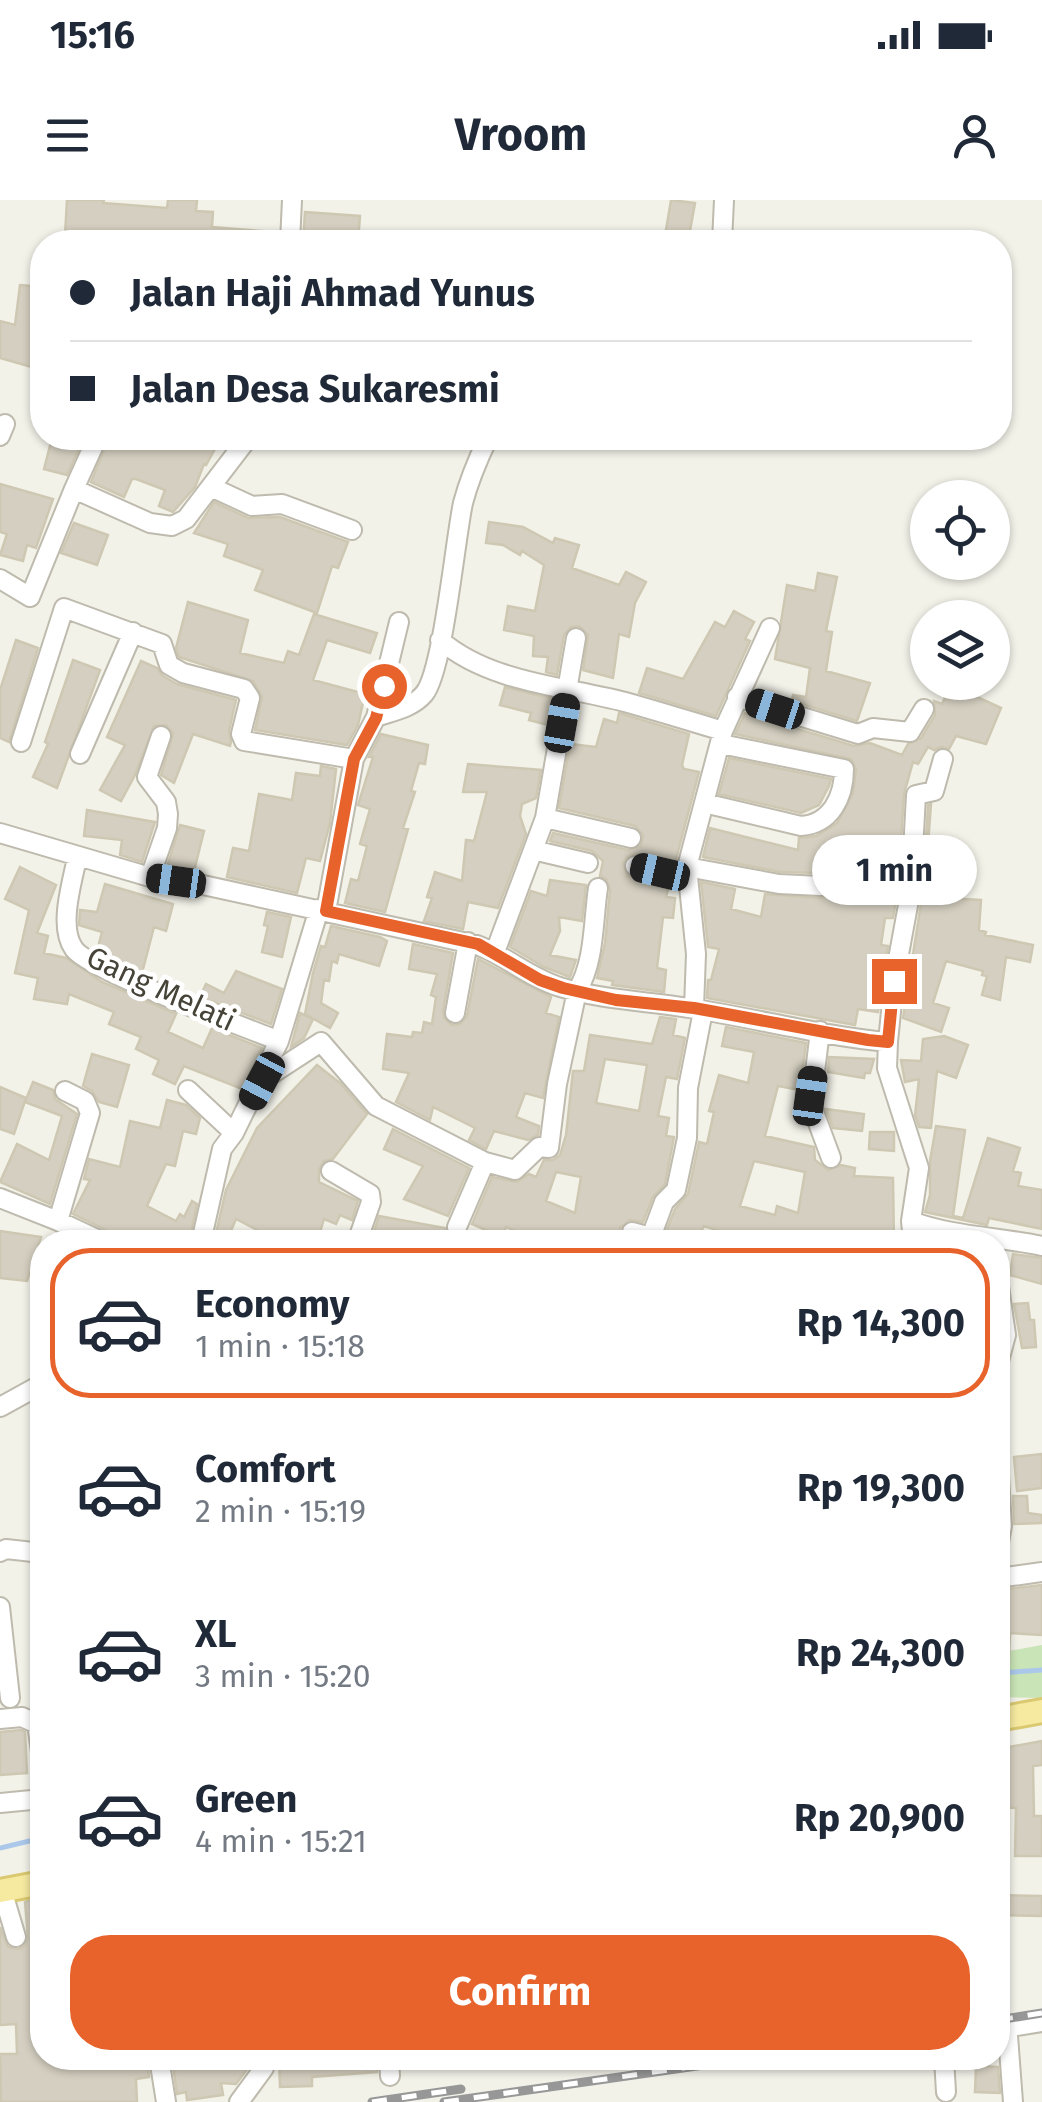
<!DOCTYPE html>
<meta charset="utf-8">
<style>
body{margin:0;font-family:"Fira Sans",sans-serif;background:#f6f6f7;color:#1f2937;height:100vh;display:flex;flex-direction:column;font-size:38px;white-space:nowrap}
*{box-sizing:border-box;margin:0}
p{font-size:32px;color:#747a83}
.icon{flex:none;width:55px;height:55px;fill:none;stroke:currentColor;stroke-width:2;stroke-linecap:round;stroke-linejoin:round}
.map{position:relative;flex:1;overflow:hidden}
.sheet{position:absolute;left:30px;top:1030px;width:980px;height:840px;display:flex;flex-direction:column;background:#fff;border-radius:40px;box-shadow:0 2px 8px #0004}
.sheet>*{flex:none}
.hud{position:absolute;left:30px;top:30px;width:982px;height:220px;border-radius:40px;box-shadow:0 2px 8px #0004;display:grid;align-content:center;height:220px;padding:0 40px;background:#fff}
.controls{position:absolute;left:910px;top:280px;display:grid;gap:20px}
.controls a{display:grid;place-items:center;width:100px;height:100px;border-radius:50%;background:#fff;box-shadow:0 2px 8px #0004;font-size:50px}
.end{position:absolute;width:45px;height:45px;margin:-22px;border:12px solid #e8622b;background:#fff;box-shadow:0 0 0 5px #fff}
.from{border-radius:50%}
.bubble{position:absolute;height:70px;border-radius:35px;background:#fff;box-shadow:0 2px 8px #0004;font-size:32px;font-weight:700;line-height:70px;text-align:center}
.car{position:absolute;width:30px;height:60px;margin:-30px -15px;border-radius:12px;box-shadow:0 0 8px 2px #0007;background:linear-gradient(#222 24%,#8ab4d8 0 40%,#222 0 76%,#8ab4d8 0 86%,#222 0)}
.hud b{display:flex;align-items:center;gap:35px;height:95px;font-size:38px}
.hud b+b{border-top:2px solid #e0e1e3}
.hud i{width:25px;height:25px;background:#1f2937}
ul{padding:18px 0 0;list-style:none}
li{display:flex;align-items:center;gap:30px;height:150px;margin:0 20px 15px;padding:0 20px;border:5px solid transparent;border-radius:40px}
li div{flex:1}
li b{display:block;font-size:38px}
li em{font-style:normal;font-weight:700}
li.current{border-color:#e8622b}
li>.icon{width:90px;height:90px;stroke-width:1.5}
.button{display:flex;gap:20px;margin-top:auto;padding:20px 40px}
.button a{flex:1;height:115px;border-radius:40px;background:#e8622b;color:#fff;font-size:40px;font-weight:700;line-height:115px;text-align:center}
.status{display:flex;justify-content:space-between;align-items:center;height:70px;padding:0 50px;background:#fff;direction:ltr}
.status svg{height:28px;fill:currentColor}
header{display:flex;justify-content:space-between;align-items:center;height:130px;padding:0 40px;background:#fff;font-size:45px;font-weight:700}
.map>svg:first-child{display:block}
.green{fill:#c9e4b6}
.lines{fill:none;stroke-linecap:round;stroke-linejoin:round}
.stream{stroke:#abc8eb;stroke-width:5}
.building{fill:#d4cfc0;stroke:#cec8b3;stroke-width:2.5;fill-rule:evenodd}
.minor-casing{stroke:#bebaad;stroke-width:22}
.major-casing{stroke:#dac970;stroke-width:28}
.minor{stroke:#fff;stroke-width:18}
.major{stroke:#f6e9a0;stroke-width:22}
.rail-casing{stroke:#979797;stroke-width:9}
.rail{stroke:#fff;stroke-width:5;stroke-dasharray:15;stroke-linecap:butt}
.route{stroke:#e8622b;stroke-width:12}
.labels{text-anchor:middle;stroke-width:9;stroke-linejoin:round;paint-order:stroke}
.street-label{font-size:30px;fill:#464338;stroke:#fff}
</style>
<div class="status"><b>15:16</b><svg viewBox="0 0 49 12"><path d="M0 12V9h3v3zM5 12V6h3v6zM10 12V3h3v9zM15 12V0h3v12zM26 1h20v11H26zM47 4h2v5h-2z"/></svg></div>
<header><svg class="icon" aria-label="menu" viewBox="0 0 24 24"><path d="M4 6h16M4 12h16M4 18h16"/></svg>Vroom<svg class="icon" aria-label="person" viewBox="0 0 24 24"><circle cx="12" cy="8" r="4"/><path d="M4 21q1-7 8-7t8 7"/></svg></header>
<div class="map">
<svg width="1042" height="1902" viewBox="0 0 1042 1902">
<rect width="100%" height="100%" fill="#f3f2e9"/>
<path class="green" d="M1042 1445V1498L998 1497V1453Z"/>
<g class="lines">
<path class="stream" d="M998 1473 1042 1470
M0 1648 42 1638"/>
</g>
<path class="building" d="M67 0H104L103 3 167 8 168 0H197L196 11 213 12 212 27 274 32V42H184L65 35Z
M671 0 695 3 688 42H664Z
M305 12 360 16 358 42H303Z
M20 85 42 87V170L0 158V121L15 125Z
M52 238H84L67 275 44 269Z
M109 238H221L206 265 204 264 195 287 173 312 159 306 165 290 136 279H132L124 297 91 282Z
M0 284 53 299 36 348 27 345 23 361 0 355 7 334 0 332Z
M214 302 248 318 280 317 348 342 338 368 332 366 317 413 255 390 263 370 224 356 228 344 194 333Z
M489 322 523 327 553 343 555 338 579 345 572 368 619 385 626 372 646 382 635 403 629 437 619 434 613 478 583 470 588 435 579 426 571 427 564 435 557 475 546 472 548 457 533 456 534 436 504 430 508 406 535 411 544 365 522 351 520 355 503 345 486 343Z
M74 323 108 335 97 365 61 353Z
M818 373 837 377 826 431 832 432 826 471 870 483 857 521 792 501 793 495 806 497 810 468 775 459 787 385 815 391Z
M188 402 248 420 240 453 284 463 288 451 299 455 314 414 377 433 370 453 327 440 313 480 365 494 358 525 347 545 255 530 262 497 253 481 179 457 176 448Z
M734 411 754 422 745 439 750 441 716 516 639 493 647 468 683 479 715 422 725 427Z
M16 440 38 448 9 542 0 538V490Z
M73 460 100 470 57 588 33 577 48 544 45 542Z
M141 461 157 468 163 476 177 484 236 500 229 531 231 542 230 546 193 534 174 583 161 575 173 533 166 525 154 526 135 575 121 601 100 590 125 545 107 537Z
M951 485 1001 508 986 544 956 536 949 549 941 547 934 550 928 547 918 564 913 562 904 594 900 656 865 664 844 661 843 668 820 673 780 672 703 657 710 628 798 650 799 638 816 636 837 623 853 593 856 569 851 559 735 534 745 513 854 546 870 543 902 555 908 544 921 538 935 515 934 501 942 504Z
M505 487 553 499 548 525 529 520 531 513 500 505Z
M619 513 689 534 682 565 684 569 699 572 675 663 637 654 627 657 623 664 627 676 669 687 666 697 675 698 673 718 663 717 657 768 666 770 664 792 612 785 613 781 597 778 605 743 610 690 606 679 600 676 603 661 592 651 550 641 553 633 628 650 641 646 643 635 635 626 559 608 570 544 596 547 604 519 617 523Z
M381 534 428 545 425 564 419 563 411 591 415 592 403 628 408 629 385 712 345 703 351 679 358 681 367 646 360 644 370 609 358 605 373 557H369Z
M729 558 831 579 829 586 819 605 801 613 719 594Z
M468 564 541 570 536 598 522 604 520 616 526 634 498 708 468 702 463 729 424 721 432 698 427 697 435 672 462 681 466 640 474 641 487 592H463Z
M321 566 336 569 330 623 320 661 306 658 297 693 227 677 233 648 249 651 259 594 292 600 296 573 320 576Z
M931 604 928 645 948 644 943 698 981 700 979 730 986 732 985 735 1033 745 1030 762 1006 757 1000 800 982 795 987 776 982 775 983 771 946 761 933 803 949 808 941 832 903 818 923 691 928 605Z
M87 610 155 622 142 662 120 655 122 640 84 636Z
M180 625 204 631 194 671 167 667Z
M20 667 56 685 37 733 48 736 44 753 66 758 102 782 176 814 168 832 203 848 212 828 262 848 242 889 184 866 175 884 153 874 159 860 136 849 141 837 109 824 114 812 69 794 67 804 34 799 38 778 15 773 29 710 5 699Z
M550 680 586 685 582 721 559 717 560 731 550 755 576 760 570 777 544 767 510 747 531 691 547 696Z
M701 682 735 689 731 709 761 717 765 694 820 698 841 694 840 701 871 703 872 696H877L879 686 899 682 893 718H885L881 745 888 746 878 812 858 809 855 825 707 798 708 780H711L719 749 708 747Z
M105 684 173 704 166 731 154 727 142 773 97 751 102 732 79 725 80 710 97 712Z
M267 712 291 717 282 757 262 752 268 726 264 725Z
M331 726 380 737 387 741 379 766 339 754 337 763 332 761 329 781 324 780 321 803 338 813 330 828 305 814 313 773 321 746 325 747Z
M413 744 453 753 443 812 444 818 452 825 460 824 467 816 478 759 551 797 546 813 559 817 543 898 525 893 516 917 539 926 538 935 528 940 494 931 486 949 469 940 475 928 433 907 430 920 396 902 409 873 383 869 387 834 412 837 413 832 422 833 424 822 432 824 436 797 431 795 437 774 409 769Z
M236 771 282 789 271 824 200 797 206 784 224 793Z
M300 813 313 819 304 838 291 847Z
M660 817 676 819 673 835 685 838 677 879 666 877 658 916 669 918 666 936 674 937 665 984 653 997 643 1022 630 1020 620 1028V1036L626 1042H543L506 1027 502 1037 472 1024 492 977 517 982 529 974 536 977 544 960H553L560 955 566 935 573 871H584L590 835 652 844ZM605 859 647 865 639 911 596 903ZM556 972 581 977 575 1013 546 1001Z
M726 827 806 843 800 890 778 886 765 936 814 947 815 960 828 970 841 965 855 968 854 976 893 978 894 1042H834V1035L808 1033 805 1042H754L704 1026 695 1042H662L675 1009 688 994 699 942 707 944 714 912 709 911 719 875 748 883 754 852 722 846ZM754 961 805 972 798 1013 777 1006 775 1015 740 1006Z
M944 836 968 845 956 878 937 871 931 928 919 927 915 915 919 879 905 882 901 860 921 861 923 839Z
M92 854 129 865 117 907 99 902 92 891 83 886Z
M829 857 874 859 870 873H865L864 878 828 872Z
M317 865 340 883 367 914 333 959 324 961 319 970V982L358 1001 352 1020 340 1015 336 1024 324 1019 317 1042H260L261 1032 236 1019 226 1042H214L226 990 257 928Z
M33 882 53 890 55 899 77 914 50 1004 0 982 17 944 49 960 62 916 25 902Z
M0 887 26 898 14 934 0 929Z
M167 900 186 905 200 918 196 934 183 931 175 966 166 964 147 1006 176 1021 180 1014 184 1017 192 1001 197 1004 189 1042H118L108 1031 73 1014 90 980 84 979 89 959 120 967 130 921 160 928Z
M826 909 864 914 862 931 833 928Z
M936 926 965 930 953 1016 963 1018 988 938 1020 948 1013 971 1021 973 1018 986 1042 990V1029L989 1018 987 1025 925 1012 930 995V961Z
M393 929 469 968 448 1016 404 999 423 966 384 949Z
M870 932H894V951L869 949Z
M379 1016 445 1028 448 1035 445 1042H395L372 1038Z
M0 1031 41 1037 27 1081 0 1078Z
M1013 1054 1042 1058V1084L1010 1075Z
M1028 1103 1030 1120H1034L1036 1147 1022 1148 1014 1104Z
M1042 1254V1288L1017 1291 1014 1257Z
M1013 1296H1027L1028 1313 1042 1315V1323L1014 1324Z
M1042 1385V1435L1010 1433 1009 1462H998V1390Z
M21 1530 25 1532 27 1573 0 1575V1532Z
M1042 1541V1565L1033 1566 1034 1616H1042V1656H1015L1016 1608 998 1607V1549Z
M998 1695 1042 1696V1716L998 1715Z
M41 1698 42 1858H147L149 1877 136 1879 137 1902H1L0 1854H17L16 1824 0 1825V1727L8 1747 19 1749 24 1746 28 1739 25 1702Z
M172 1858H231V1862L249 1863 248 1868 236 1884 221 1883 223 1895 187 1900 186 1892 177 1894Z
M279 1858H377V1872L312 1877V1886L280 1887Z
M976 1866 998 1867 1000 1893 975 1892Z"/>
<g class="lines">
<g class="minor-casing">
<path id="minor" d="M290 42 292 0
M722 42 724 0
M0 236 5 224
M211 287 252 306 282 304 352 330
M74 289 97 238
M0 379 30 397 74 289 150 323 172 326 186 319 248 238
M440 440C490 483 564 486 625 502 657 511 690 521 723 531
M737 497 858 534 873 528 910 532 924 509
M376 517C393 511 412 508 424 494 443 472 455 340 463 303 469 280 478 259 488 238
M21 542 64 408 162 444 169 465 183 473 244 489 250 498 241 534 244 541 354 559
M80 554 133 432
M704 603 801 626C831 624 844 597 844 569L721 544
M545 618 631 638
M0 633 150 677 203 685 477 745C506 756 530 778 560 787 602 800 646 801 689 808 755 818 821 836 888 842L887 868 919 968 911 1021C950 1036 1000 1037 1042 1046
M533 650 588 663
M77 658C72 683 58 727 74 749 90 771 245 827 279 841
M635 666 686 678
M687 667 779 684 821 686 913 666
M150 677 167 628 168 614 166 602 147 577 161 536
M326 711 354 559 376 517 399 422
M495 752 545 618 576 438
M694 808 696 754 687 667 723 531 770 428
M455 813 468 742
M820 831 811 904 831 958
M888 842 894 781 911 689 916 595 934 591 943 559
M261 881 321 842 376 906 485 962 515 970 539 947 549 948 557 884 577 791C595 762 593 721 598 688
M188 890 234 933
M331 971 370 994 371 1002 357 1042
M0 998 58 1021 103 1042
M58 1021 90 913 85 901 65 891
M911 1021 913 1042
M457 1027 485 962
M632 1032 651 1037 664 1002 676 990 687 938 688 888 703 811
M201 1042 222 949 234 933 279 841 319 709
M998 1079 1006 1135 998 1165
M0 1207 42 1184
M998 1260 1002 1326 998 1348
M0 1352 6 1349 42 1353
M998 1378 1042 1372
M0 1407 10 1498
M0 1519 22 1517 37 1524 42 1559
M0 1603 42 1599
M2 1690 16 1737
M1004 1828 1042 1822
M998 1829 1004 1828 1008 1836 1013 1902
M159 1858 166 1902
M389 1858 390 1876
M944 1858 946 1892
M239 1902 264 1868 265 1858"/>
</g>
<g class="major-casing">
<path id="major" d="M998 1519 1042 1511
M0 1691 42 1683"/>
</g>
<use href="#minor" class="minor"/>
<use href="#major" class="major"/>
<g class="rail-casing">
<path id="rail" d="M998 1820 1042 1813
M372 1902 461 1889
M444 1902 753 1858"/>
</g>
<use href="#rail" class="rail"/>
</g>
<g class="lines">
<path class="route" d="M384 486 376 518 354 559 326 711 478 744 540 780 563 788 616 800 694 808 868 840 888 842 894 781"/>
</g>
<g class="labels">
<g class="street-label">
<text transform="translate(161 789) rotate(25)" y="10">Gang Melati</text>
</g>
</g>
</svg>
<div class="controls">
<a><svg class="icon" aria-label="locate" viewBox="0 0 24 24"><circle cx="12" cy="12" r="6"/><path d="M12 2v4M12 18v4M2 12h4M18 12h4"/></svg></a>
<a><svg class="icon" aria-label="layers" viewBox="0 0 24 24"><path d="M12 4l9 5-9 5-9-5zM3 14l9 5 9-5"/></svg></a>
</div>
<i class="end from" style="left:384px;top:486px"></i>
<i class="end" style="left:894px;top:781px"></i>
<div class="bubble" style="left:812px;top:635px;width:165px">1 min</div>
<i class="car" style="left:775px;top:509px;rotate:288deg"></i>
<i class="car" style="left:562px;top:523px;rotate:10deg"></i>
<i class="car" style="left:660px;top:672px;rotate:283deg"></i>
<i class="car" style="left:176px;top:681px;rotate:278deg"></i>
<i class="car" style="left:262px;top:881px;rotate:208deg"></i>
<i class="car" style="left:810px;top:896px;rotate:8deg"></i>
<div class="hud">
<b><i class="from"></i>Jalan Haji Ahmad Yunus</b>
<b><i></i>Jalan Desa Sukaresmi</b>
</div>
<section class="sheet">
<ul>
<li class="current"><svg class="icon" aria-label="car" viewBox="0 0 24 24"><path d="M5 17H2v-5l4-1 3-4h7l3 4 3 1v5h-3M9 17h6M6 11h13"/><circle cx="7" cy="17" r="2"/><circle cx="17" cy="17" r="2"/></svg><div><b>Economy</b><p>1 min · 15:18</p></div><em>Rp 14,300</em></li>
<li><svg class="icon" aria-label="car" viewBox="0 0 24 24"><path d="M5 17H2v-5l4-1 3-4h7l3 4 3 1v5h-3M9 17h6M6 11h13"/><circle cx="7" cy="17" r="2"/><circle cx="17" cy="17" r="2"/></svg><div><b>Comfort</b><p>2 min · 15:19</p></div><em>Rp 19,300</em></li>
<li><svg class="icon" aria-label="car" viewBox="0 0 24 24"><path d="M5 17H2v-5l4-1 3-4h7l3 4 3 1v5h-3M9 17h6M6 11h13"/><circle cx="7" cy="17" r="2"/><circle cx="17" cy="17" r="2"/></svg><div><b>XL</b><p>3 min · 15:20</p></div><em>Rp 24,300</em></li>
<li><svg class="icon" aria-label="car" viewBox="0 0 24 24"><path d="M5 17H2v-5l4-1 3-4h7l3 4 3 1v5h-3M9 17h6M6 11h13"/><circle cx="7" cy="17" r="2"/><circle cx="17" cy="17" r="2"/></svg><div><b>Green</b><p>4 min · 15:21</p></div><em>Rp 20,900</em></li>
</ul>
<div class="button"><a>Confirm</a></div>
</section>
</div>
